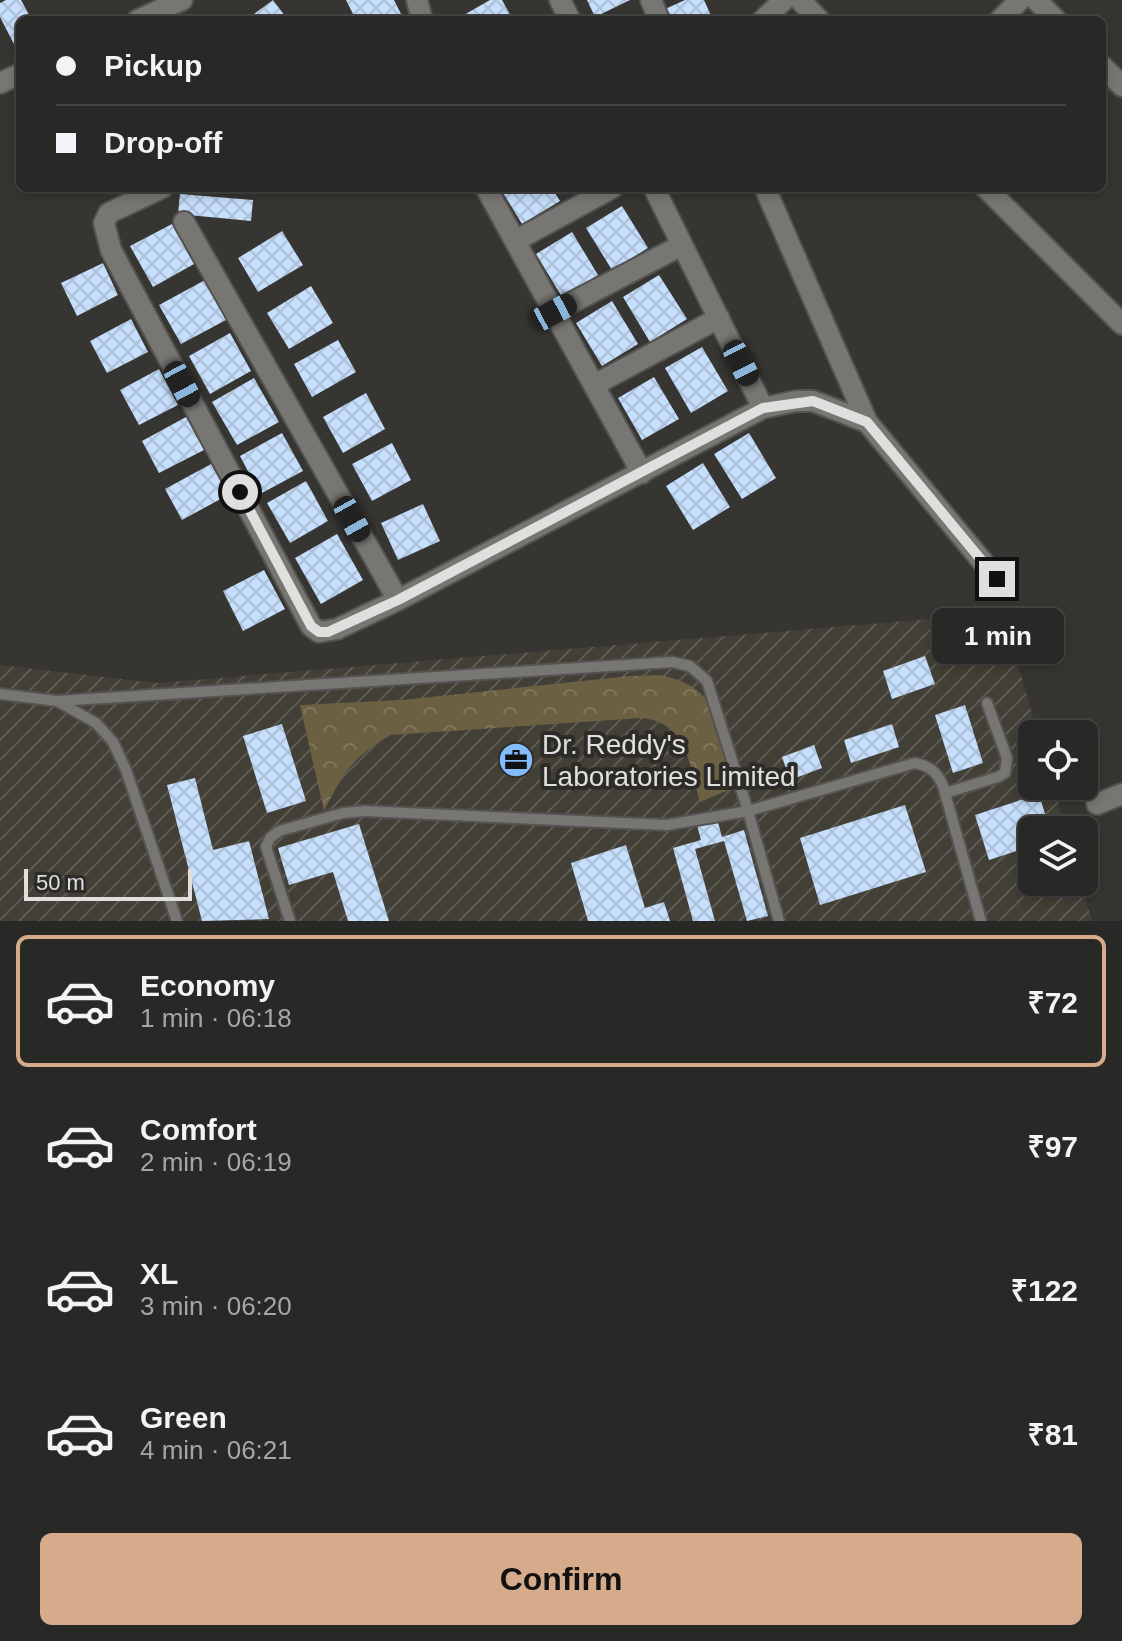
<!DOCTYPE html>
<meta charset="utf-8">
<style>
body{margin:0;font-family:Arial,sans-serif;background:#30302e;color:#f1f3f6;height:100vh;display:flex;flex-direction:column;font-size:30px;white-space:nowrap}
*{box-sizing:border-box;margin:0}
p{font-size:26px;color:#a5a6a7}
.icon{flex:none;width:44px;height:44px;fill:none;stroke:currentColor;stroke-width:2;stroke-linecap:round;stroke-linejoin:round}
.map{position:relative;height:921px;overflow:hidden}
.details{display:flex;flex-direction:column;background:#282826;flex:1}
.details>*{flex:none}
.guide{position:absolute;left:16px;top:16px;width:1090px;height:176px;border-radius:12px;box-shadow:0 4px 12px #0003,0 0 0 2px #444443;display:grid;align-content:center;height:176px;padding:0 40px;background:#282826}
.tools{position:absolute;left:1018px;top:720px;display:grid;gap:16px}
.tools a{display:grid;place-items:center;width:80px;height:80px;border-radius:12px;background:#282826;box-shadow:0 4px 12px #0003,0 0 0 2px #444443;font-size:40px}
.scale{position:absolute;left:24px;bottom:20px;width:168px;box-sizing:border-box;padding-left:8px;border:4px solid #e0dfde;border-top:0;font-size:22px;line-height:28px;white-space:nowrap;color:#e0dfde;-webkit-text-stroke:6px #2c2b28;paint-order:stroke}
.end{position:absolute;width:36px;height:36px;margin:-18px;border:10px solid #e0dfde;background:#111;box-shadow:0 0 0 4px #111}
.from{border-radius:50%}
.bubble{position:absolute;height:56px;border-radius:12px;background:#282826;box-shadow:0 4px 12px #0003,0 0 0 2px #444443;font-size:26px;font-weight:700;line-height:56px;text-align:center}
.car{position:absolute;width:24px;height:48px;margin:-24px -12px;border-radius:10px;box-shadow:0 0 6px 2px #0007;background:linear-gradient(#222 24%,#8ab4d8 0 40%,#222 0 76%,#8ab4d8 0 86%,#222 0)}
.guide b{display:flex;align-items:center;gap:28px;height:76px;font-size:30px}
.guide b+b{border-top:2px solid #444443}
.guide i{width:20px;height:20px;background:#f1f3f6}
ul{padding:14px 0 0;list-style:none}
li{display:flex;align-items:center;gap:24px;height:132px;margin:0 16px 12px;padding:0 24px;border:4px solid transparent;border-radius:12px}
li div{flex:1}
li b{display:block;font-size:30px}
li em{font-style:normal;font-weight:700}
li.on{border-color:#d6ab8b}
li>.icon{width:72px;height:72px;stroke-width:1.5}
.button{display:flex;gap:16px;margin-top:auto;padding:16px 40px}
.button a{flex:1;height:92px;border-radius:12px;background:#d6ab8b;color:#111;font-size:32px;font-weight:700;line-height:92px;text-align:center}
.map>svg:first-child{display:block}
.industrial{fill:url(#industrial-furrows)}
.forest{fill:url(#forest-crowns)}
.building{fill:url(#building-cross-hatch)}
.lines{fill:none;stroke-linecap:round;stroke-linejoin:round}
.service-casing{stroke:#545351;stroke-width:14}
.minor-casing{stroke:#545351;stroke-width:24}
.service{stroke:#777673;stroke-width:10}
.minor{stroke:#777673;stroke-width:20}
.route{stroke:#e0dfde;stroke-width:10}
.labels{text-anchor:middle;stroke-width:8;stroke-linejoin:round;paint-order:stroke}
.poi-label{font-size:28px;fill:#e0dfde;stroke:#2c2b28;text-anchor:start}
</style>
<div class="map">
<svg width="1122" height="921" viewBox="0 0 1122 921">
<defs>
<pattern id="industrial-furrows" width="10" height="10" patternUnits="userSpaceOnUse" patternTransform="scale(2)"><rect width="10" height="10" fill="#423f36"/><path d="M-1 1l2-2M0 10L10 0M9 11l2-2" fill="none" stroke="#5d5a53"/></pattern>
<pattern id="forest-crowns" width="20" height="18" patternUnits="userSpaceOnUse" patternTransform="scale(2)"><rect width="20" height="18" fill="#6b6041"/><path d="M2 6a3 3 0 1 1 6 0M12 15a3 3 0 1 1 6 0" fill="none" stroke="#80765c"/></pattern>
<pattern id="building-cross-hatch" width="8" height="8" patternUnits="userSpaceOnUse" patternTransform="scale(2)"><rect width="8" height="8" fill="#c5defb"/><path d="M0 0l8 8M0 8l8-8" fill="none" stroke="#abbfd6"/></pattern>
</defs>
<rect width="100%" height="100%" fill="#363532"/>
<path class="industrial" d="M1003 613 1038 734H1032V786H1053L1066 830H1032V882H1081L1092 921H0V665L157 683Z"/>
<path class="forest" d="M660 675C677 679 692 683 704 697 714 708 730 769 736 787L700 802C689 765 688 722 641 718L391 735C352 757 344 772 324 811L300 705 402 700 630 676Z"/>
<path class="building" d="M6 0H21L32 20H20V45L16 48 0 17V3Z
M273 0 288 20H246Z
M346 0H394L404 20H356Z
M490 0H502L513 20H465L462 16Z
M587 0H630L595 17Z
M685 0H704L713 20H667L663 10Z
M500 188H552L560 201 522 224Z
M180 194 253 200 251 221 178 214Z
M622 206 648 248 612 270 586 228Z
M172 224 194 264 153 287 130 246Z
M282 231 303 265 258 292 238 258Z
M572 232 598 275 562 297 536 254Z
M103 263 118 295 77 316 61 283Z
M659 275 687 319 650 342 623 297Z
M205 280 226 320 181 344 159 305Z
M311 286 333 323 289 349 267 313Z
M612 301 638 344 602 366 576 323Z
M131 319 148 352 107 373 90 341Z
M230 333 251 371 210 394 189 356Z
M338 340 356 372 312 397 294 364Z
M702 347 728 391 691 413 665 368Z
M159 369 178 405 139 425 120 390Z
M654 377 679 419 642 440 618 398Z
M254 378 279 422 237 445 212 402Z
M366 393 385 429 343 453 323 417Z
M186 417 204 450 159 473 142 441Z
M282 433 303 471 260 494 240 456Z
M749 433 776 478 742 499 714 454Z
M392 443 411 480 372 501 352 464Z
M703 463 730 507 693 530 666 486Z
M211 464 228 495 182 520 165 489Z
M306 481 328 521 290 543 267 503Z
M423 504 440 541 398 560 381 523Z
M337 534 363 580 321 604 295 558Z
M264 570 285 609 243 631 223 591Z
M988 637 994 657 966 666 959 646Z
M925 656 935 684 892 699 883 671Z
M965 705 983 763 953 773 935 715Z
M282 724 306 801 267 813 243 736Z
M892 724 899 747 851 763 844 740Z
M814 745 822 768 790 780 782 757Z
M195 778 213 850 249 841 269 919 202 921 167 785Z
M1039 794 1050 830H1032V846L989 860 975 815Z
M905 805 926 872 820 905 800 838Z
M717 819 722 837 744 830 768 916 747 921 724 841 695 849 715 921H693L673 848 701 840 697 825Z
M359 824 389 921H348L333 872 289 885 278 848Z
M626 845 645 908 664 902 670 921H588L571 863Z"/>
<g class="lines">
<g class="service-casing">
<path id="service" d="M0 694 57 701 96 723 113 742 126 770 177 921
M57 701 672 662 690 666 707 681 748 811 779 921
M945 793 998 777 1005 773 1007 758 987 703
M290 921 266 847 270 838 279 831 343 813 364 811 667 825 748 811 915 763C930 766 937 772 943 786L981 921"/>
</g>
<g class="minor-casing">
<path id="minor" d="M417 0 422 20
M560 0 570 20
M651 0 659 20
M800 0 819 20
M1036 0 1056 20
M138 20 182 0
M763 20 784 0
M1000 20 1020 0
M1102 66 1122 86
M0 83 20 74
M162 188 109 213 104 223 111 250 311 626 319 632 337 629 398 600 763 408 796 401H813L867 422 997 579
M486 188 642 473
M654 188 763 408
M765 188 867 422
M986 188 1122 324
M184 222 398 600
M515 241 612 188
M554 312 682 245
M594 385 719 318
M1097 804 1122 794"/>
</g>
<use href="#service" class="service"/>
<use href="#minor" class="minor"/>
</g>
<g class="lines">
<path class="route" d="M240 492 311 626 319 632H328L398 600 763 408 813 401 867 422 997 579"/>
</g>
<defs>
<g id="office-disc" transform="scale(1.8)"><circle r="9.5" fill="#84bcfb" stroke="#2c2b28"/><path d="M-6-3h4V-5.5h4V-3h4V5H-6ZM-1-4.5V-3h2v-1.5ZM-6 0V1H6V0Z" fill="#111"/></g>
</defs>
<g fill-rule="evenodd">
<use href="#office-disc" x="516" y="760"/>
</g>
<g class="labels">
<g class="poi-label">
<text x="542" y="754">Dr. Reddy's<tspan x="542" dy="32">Laboratories Limited</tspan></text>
</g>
</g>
</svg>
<div class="tools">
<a><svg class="icon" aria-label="locate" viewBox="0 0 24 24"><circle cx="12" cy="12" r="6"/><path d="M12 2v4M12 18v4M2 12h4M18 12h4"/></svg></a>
<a><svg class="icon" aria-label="layers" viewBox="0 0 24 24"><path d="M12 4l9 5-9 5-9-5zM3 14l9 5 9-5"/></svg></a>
</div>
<div class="scale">50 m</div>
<i class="end from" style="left:240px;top:492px"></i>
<i class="end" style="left:997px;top:579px"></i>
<div class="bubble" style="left:932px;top:608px;width:132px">1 min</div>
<i class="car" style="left:554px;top:312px;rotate:62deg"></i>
<i class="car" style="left:741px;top:363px;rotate:153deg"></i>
<i class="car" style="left:182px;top:384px;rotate:152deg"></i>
<i class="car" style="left:352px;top:519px;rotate:151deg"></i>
<div class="guide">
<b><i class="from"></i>Pickup</b>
<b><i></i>Drop-off</b>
</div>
</div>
<section class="details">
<ul>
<li class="on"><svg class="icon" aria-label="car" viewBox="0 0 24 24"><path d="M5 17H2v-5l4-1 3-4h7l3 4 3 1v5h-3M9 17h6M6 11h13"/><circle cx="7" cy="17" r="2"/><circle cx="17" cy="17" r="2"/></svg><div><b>Economy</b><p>1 min · 06:18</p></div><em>₹72</em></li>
<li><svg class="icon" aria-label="car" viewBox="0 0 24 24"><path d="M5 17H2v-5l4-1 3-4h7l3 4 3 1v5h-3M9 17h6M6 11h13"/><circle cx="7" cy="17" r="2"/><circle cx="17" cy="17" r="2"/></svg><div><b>Comfort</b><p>2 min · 06:19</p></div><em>₹97</em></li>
<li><svg class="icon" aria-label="car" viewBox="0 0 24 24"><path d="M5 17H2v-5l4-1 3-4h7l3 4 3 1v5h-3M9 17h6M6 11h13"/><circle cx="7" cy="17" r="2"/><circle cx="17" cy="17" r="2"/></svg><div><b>XL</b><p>3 min · 06:20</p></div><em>₹122</em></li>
<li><svg class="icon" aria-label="car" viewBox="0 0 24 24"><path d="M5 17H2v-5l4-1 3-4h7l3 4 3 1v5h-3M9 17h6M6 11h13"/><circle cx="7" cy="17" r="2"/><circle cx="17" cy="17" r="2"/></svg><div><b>Green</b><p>4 min · 06:21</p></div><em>₹81</em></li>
</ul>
<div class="button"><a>Confirm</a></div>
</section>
